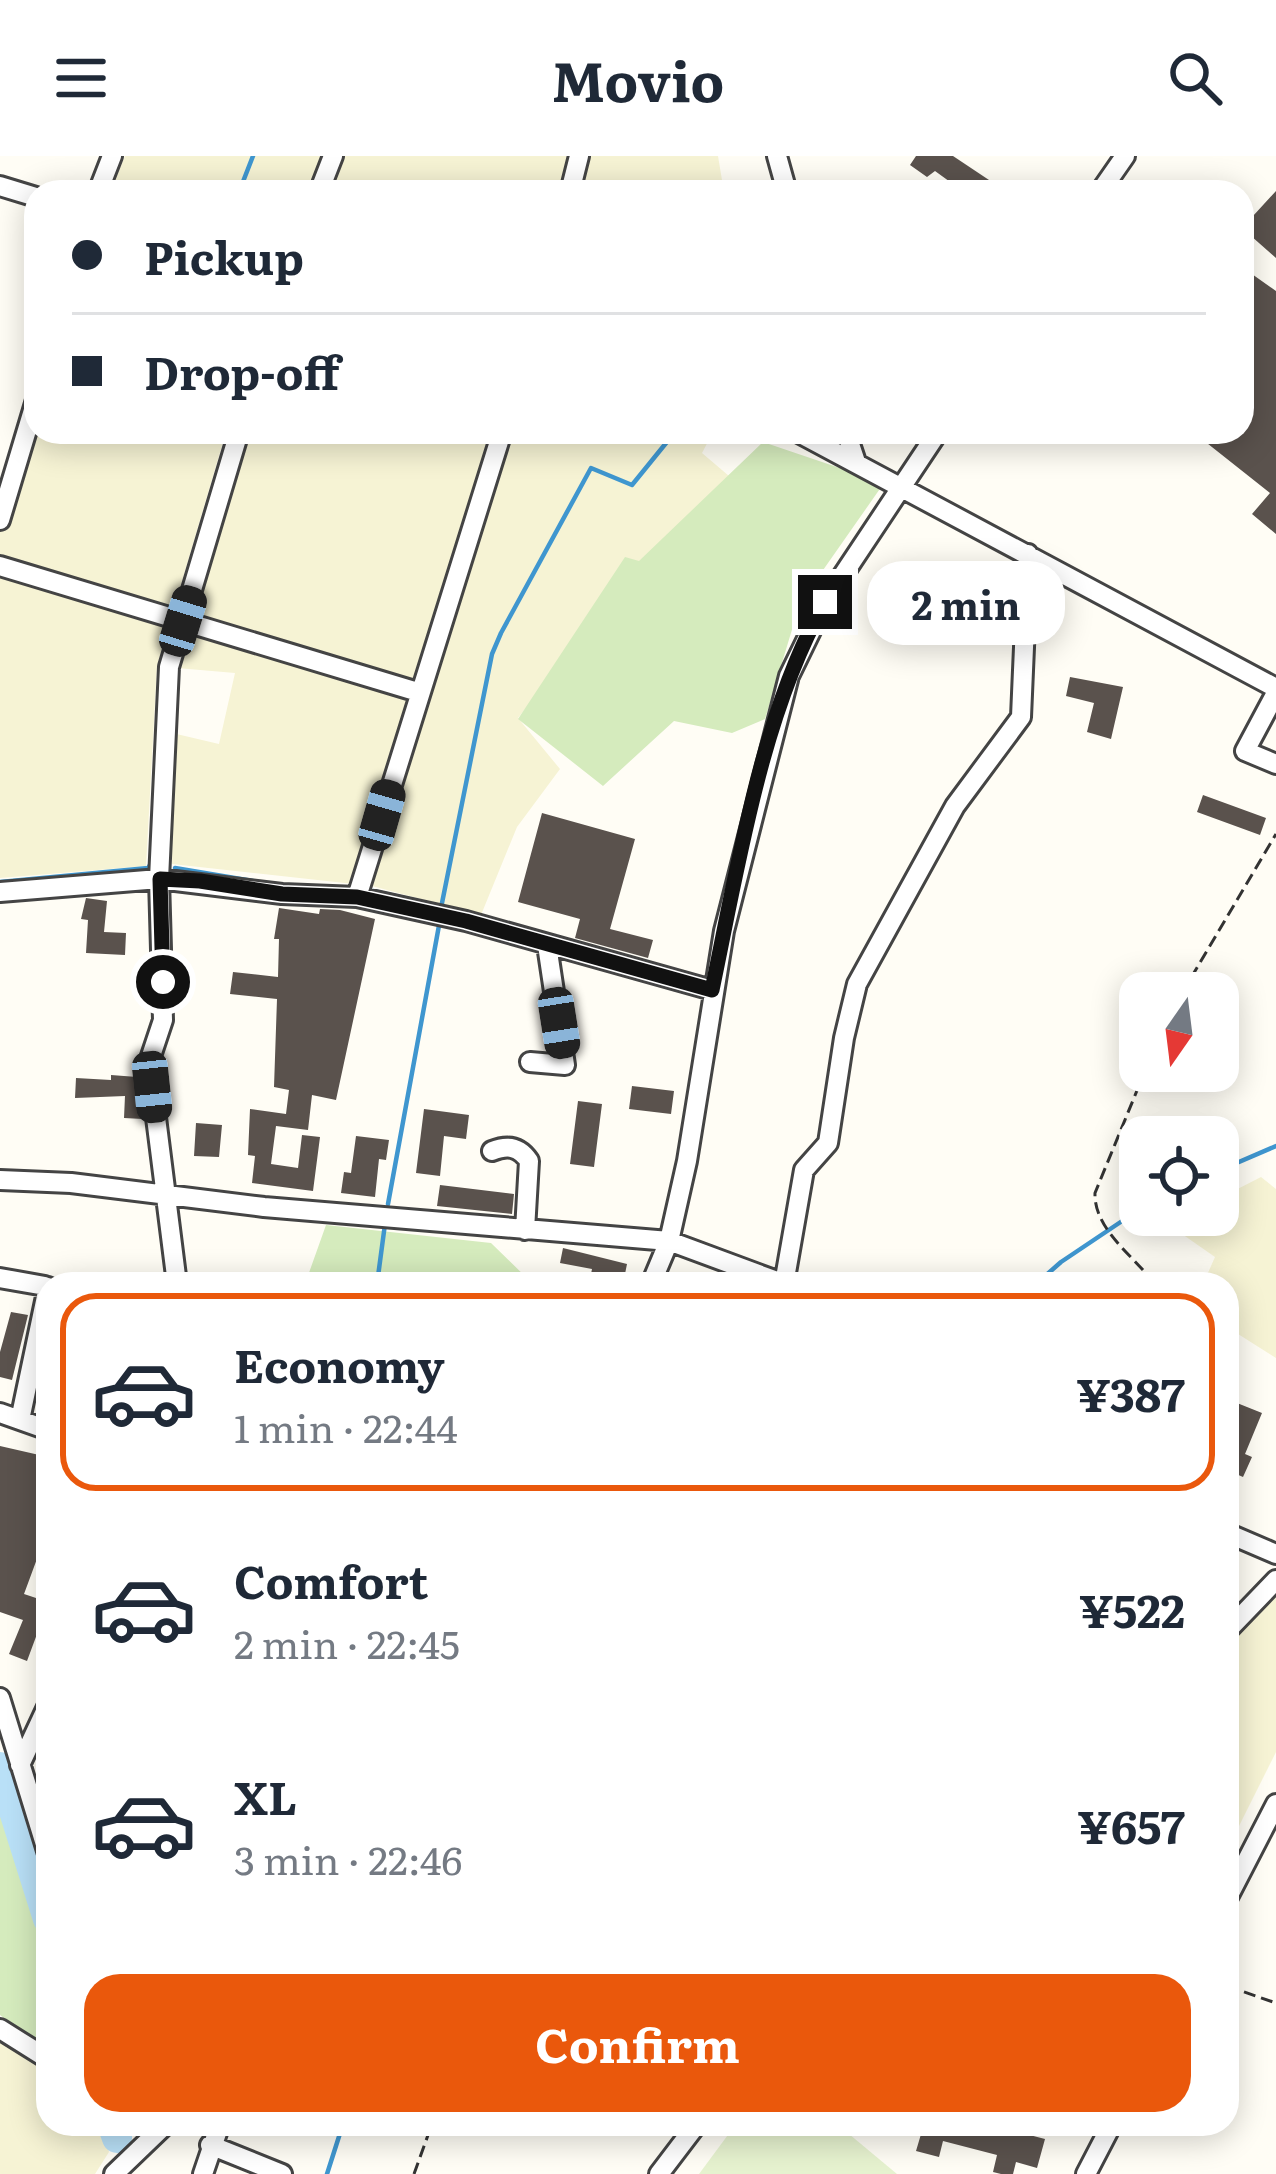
<!DOCTYPE html>
<meta charset="utf-8">
<style>
body{margin:0;font-family:Literata,serif;background:#f6f6f7;color:#1f2937;height:100vh;display:flex;flex-direction:column;font-size:45px;white-space:nowrap}
*{box-sizing:border-box;margin:0}
p{font-size:39px;color:#747a83}
.icon{flex:none;width:66px;height:66px;fill:none;stroke:currentColor;stroke-width:2;stroke-linecap:round;stroke-linejoin:round}
.map{position:relative;flex:1;overflow:hidden}
.drawer{position:absolute;left:36px;top:1116px;width:1203px;height:864px;display:flex;flex-direction:column;background:#fff;border-radius:36px;box-shadow:0 6px 30px #0003}
.drawer>*{flex:none}
.banner{position:absolute;left:24px;top:24px;width:1230px;height:264px;border-radius:36px;box-shadow:0 6px 30px #0003;display:grid;align-content:center;height:264px;padding:0 48px;background:#fff}
.needle{width:78px;rotate:194deg}
.tools{position:absolute;left:1119px;top:816px;display:grid;gap:24px}
.tools a{display:grid;place-items:center;width:120px;height:120px;border-radius:24px;background:#fff;box-shadow:0 6px 30px #0003;font-size:60px}
.end{position:absolute;width:54px;height:54px;margin:-27px;border:15px solid #111;background:#fff;box-shadow:0 0 0 6px #fff}
.from{border-radius:50%}
.bubble{position:absolute;height:84px;border-radius:36px;background:#fff;box-shadow:0 6px 30px #0003;font-size:39px;font-weight:700;line-height:84px;text-align:center}
.car{position:absolute;width:36px;height:72px;margin:-36px -18px;border-radius:15px;box-shadow:0 0 9px 3px #0007;background:linear-gradient(#222 24%,#8ab4d8 0 40%,#222 0 76%,#8ab4d8 0 86%,#222 0)}
.banner b{display:flex;align-items:center;gap:42px;height:114px;font-size:45px}
.banner b+b{border-top:3px solid #e0e1e3}
.banner i{width:30px;height:30px;background:#1f2937}
ul{padding:21px 0 0;list-style:none}
li{display:flex;align-items:center;gap:36px;height:198px;margin:0 24px 18px;padding:0 24px;border:6px solid transparent;border-radius:36px}
li div{flex:1}
li b{display:block;font-size:45px}
li em{font-style:normal;font-weight:700}
li.on{border-color:#ea580c}
li>.icon{width:108px;height:108px;stroke-width:1.5}
.action{display:flex;gap:24px;margin-top:auto;padding:24px 48px}
.action a{flex:1;height:138px;border-radius:36px;background:#ea580c;color:#fff;font-size:48px;font-weight:700;line-height:138px;text-align:center}
header{display:flex;justify-content:space-between;align-items:center;height:156px;padding:0 48px;background:#fff;font-size:54px;font-weight:700}
.map>svg:first-child{display:block}
.farmland{fill:#f6f3d4}
.green{fill:#d5ebbd}
.pitch{fill:#e6f2cf}
.lines{fill:none;stroke-linecap:round;stroke-linejoin:round}
.stream{stroke:#3f96cf;stroke-width:4.5}
.river{stroke:#b9e0f7;stroke-width:30}
.building{fill:#5a524d}
.minor-casing{stroke:#444;stroke-width:24}
.path{stroke:#333;stroke-width:3;stroke-dasharray:12 6;stroke-linecap:butt}
.minor{stroke:#fff;stroke-width:18}
.route{stroke:#111;stroke-width:15}
</style>
<header><svg class="icon" aria-label="menu" viewBox="0 0 24 24"><path d="M4 6h16M4 12h16M4 18h16"/></svg>Movio<svg class="icon" aria-label="search" viewBox="0 0 24 24"><circle cx="10" cy="10" r="6"/><path d="M15 15l6 6"/></svg></header>
<div class="map">
<svg width="1276" height="2018" viewBox="0 0 1276 2018">
<rect width="100%" height="100%" fill="#fffdf5"/>
<path class="farmland" d="M125 0H718L724 36H110Z
M36 256V276H226L157 510 146 710 0 722V364Z
M248 276H713L702 297 729 320 639 406 518 562 560 613 517 671 481 759 372 730 172 708 168 576 219 588 235 517 177 512Z
M1261 1021 1276 1033V1202L1227 1171V1128H1203L1215 1101 1169 1069 1188 1059H1218V1043Z
M1276 1420V1596L1227 1694V1464Z
M0 1876 48 1905V1968H102L109 1996 95 2018H0Z"/>
<path class="green" d="M763 286 884 327 800 447 765 563 732 577 674 565 603 630 518 563 625 401 639 405Z
M326 1069 491 1087 532 1127 305 1128Z
M0 1633 48 1788V1897L0 1859Z"/>
<path class="pitch" d="M736 1968H837L897 2018H699Z"/>
<g class="lines">
<path class="stream" d="M239 36 253 0
M213 333 230 276
M175 712 264 727
M0 726 148 712 152 706
M373 735 413 744
M441 752 492 498 501 477 591 312 632 329 675 276
M1218 1015 1276 990
M388 1048 440 764
M377 1128 385 1068
M1036 1128 1061 1106 1140 1053
M327 2018 343 1968"/>
<path class="river" d="M0 1611 48 1763
M112 1968 117 1982"/>
</g>
<path class="building" d="M916 0H953L1007 36H964L935 15 927 21 910 9Z
M1276 35V102L1242 72Z
M1242 111 1276 135V378L1252 358 1270 337 1193 276H1242Z
M1070 521 1123 531 1111 583 1087 576 1094 547 1066 540Z
M1203 639 1266 662 1260 679 1197 656Z
M542 657 635 683 610 773 653 784 648 802 575 782 580 763 518 746Z
M86 742 107 745 104 776 126 777 125 799 86 797 88 764 81 763Z
M279 752 319 758 320 753 340 754 375 763 336 944 312 939 308 974 276 970 271 1008 298 1012 302 979 320 981 313 1035 252 1027 255 1000 248 999 250 953 286 958 289 934 274 931 277 843 230 838 233 816 278 821 279 783H274Z
M111 919 137 921 143 963 124 962 125 940 75 942 76 922 111 924Z
M632 930 674 935 671 958 629 953Z
M578 945 602 948 594 1011 570 1008Z
M424 953 469 959 466 983 444 980 440 1020 416 1017Z
M196 967 222 969 219 1001 194 1000Z
M356 980 389 984 386 1004 379 1003 375 1041 341 1037 344 1016 351 1017Z
M440 1029 514 1038 512 1058 437 1050Z
M563 1092 627 1108 623 1128 590 1123 592 1113 560 1107Z
M11 1156 28 1159 12 1224 0 1221V1196Z
M1237 1247 1262 1257 1245 1298 1252 1301 1243 1321 1227 1314V1291L1236 1270 1229 1267Z
M0 1290 48 1301V1373L24 1438 48 1446V1473L40 1470 27 1505 9 1498 23 1464 0 1456Z
M924 1968H1011L1010 1974 1045 1983 1037 2012 1016 2006 1013 2018H1001L993 2016 997 1999 943 1985 939 2001 916 1995Z"/>
<g class="lines">
<g class="minor-casing">
<path id="minor" d="M777 0 787 36
M0 30 36 41
M98 36 112 0
M319 36 333 0
M570 36 579 0
M1100 36 1125 0
M797 276 1276 532
M846 276 856 306
M0 364 36 244
M0 410 418 536
M1276 537 1245 595 1276 608
M0 736 159 723 282 738 357 741 466 765 712 834
M357 741 502 276
M530 906 565 909 547 789
M492 995C507 989 519 990 529 1005L525 1074
M0 1024 71 1027 264 1051 669 1085 785 1128
M0 1122 45 1130
M177 1128 149 906 163 864 159 723 169 511 239 276
M651 1128 669 1085 687 1005 724 775 789 520 825 446 938 276
M784 1128 804 1014 828 987 844 882 857 828 955 650 1021 561 1028 398
M0 1257 48 1274
M20 1264 48 1131
M1227 1377 1276 1398
M1227 1475 1276 1424
M0 1542 48 1698
M20 1609 48 1549
M1227 1743 1276 1648
M0 1873 48 1903
M210 1989 282 2018
M114 2018 166 1968
M203 2018 220 1968
M659 2018 697 1968
M1086 2018 1112 1968"/>
</g>
<path class="path" d="M1182 837 1276 678
M1143 1114C1123 1092 1094 1068 1095 1037L1145 915
M1227 1830 1276 1847
M414 2018 432 1968"/>
<use href="#minor" class="minor"/>
</g>
<g class="lines">
<path class="route" d="M163 826 160 723 200 725 282 738 357 741 466 765 712 834C738 710 762 556 825 446"/>
</g>
</svg>
<div class="tools">
<a><svg class="needle" viewBox="-14 -14 28 28"><path d="M0-13l5 13h-10z" fill="#e53935"/><path d="M0 13l5-13h-10z" fill="#747a83"/></svg></a>
<a><svg class="icon" aria-label="locate" viewBox="0 0 24 24"><circle cx="12" cy="12" r="6"/><path d="M12 2v4M12 18v4M2 12h4M18 12h4"/></svg></a>
</div>
<i class="end from" style="left:163px;top:826px"></i>
<i class="end" style="left:825px;top:446px"></i>
<div class="bubble" style="left:867px;top:405px;width:198px">2 min</div>
<i class="car" style="left:183px;top:465px;rotate:17deg"></i>
<i class="car" style="left:382px;top:659px;rotate:16deg"></i>
<i class="car" style="left:559px;top:867px;rotate:171deg"></i>
<i class="car" style="left:152px;top:931px;rotate:174deg"></i>
<div class="banner">
<b><i class="from"></i>Pickup</b>
<b><i></i>Drop-off</b>
</div>
<section class="drawer">
<ul>
<li class="on"><svg class="icon" aria-label="car" viewBox="0 0 24 24"><path d="M5 17H2v-5l4-1 3-4h7l3 4 3 1v5h-3M9 17h6M6 11h13"/><circle cx="7" cy="17" r="2"/><circle cx="17" cy="17" r="2"/></svg><div><b>Economy</b><p>1 min · 22:44</p></div><em>¥387</em></li>
<li><svg class="icon" aria-label="car" viewBox="0 0 24 24"><path d="M5 17H2v-5l4-1 3-4h7l3 4 3 1v5h-3M9 17h6M6 11h13"/><circle cx="7" cy="17" r="2"/><circle cx="17" cy="17" r="2"/></svg><div><b>Comfort</b><p>2 min · 22:45</p></div><em>¥522</em></li>
<li><svg class="icon" aria-label="car" viewBox="0 0 24 24"><path d="M5 17H2v-5l4-1 3-4h7l3 4 3 1v5h-3M9 17h6M6 11h13"/><circle cx="7" cy="17" r="2"/><circle cx="17" cy="17" r="2"/></svg><div><b>XL</b><p>3 min · 22:46</p></div><em>¥657</em></li>
</ul>
<div class="action"><a>Confirm</a></div>
</section>
</div>
